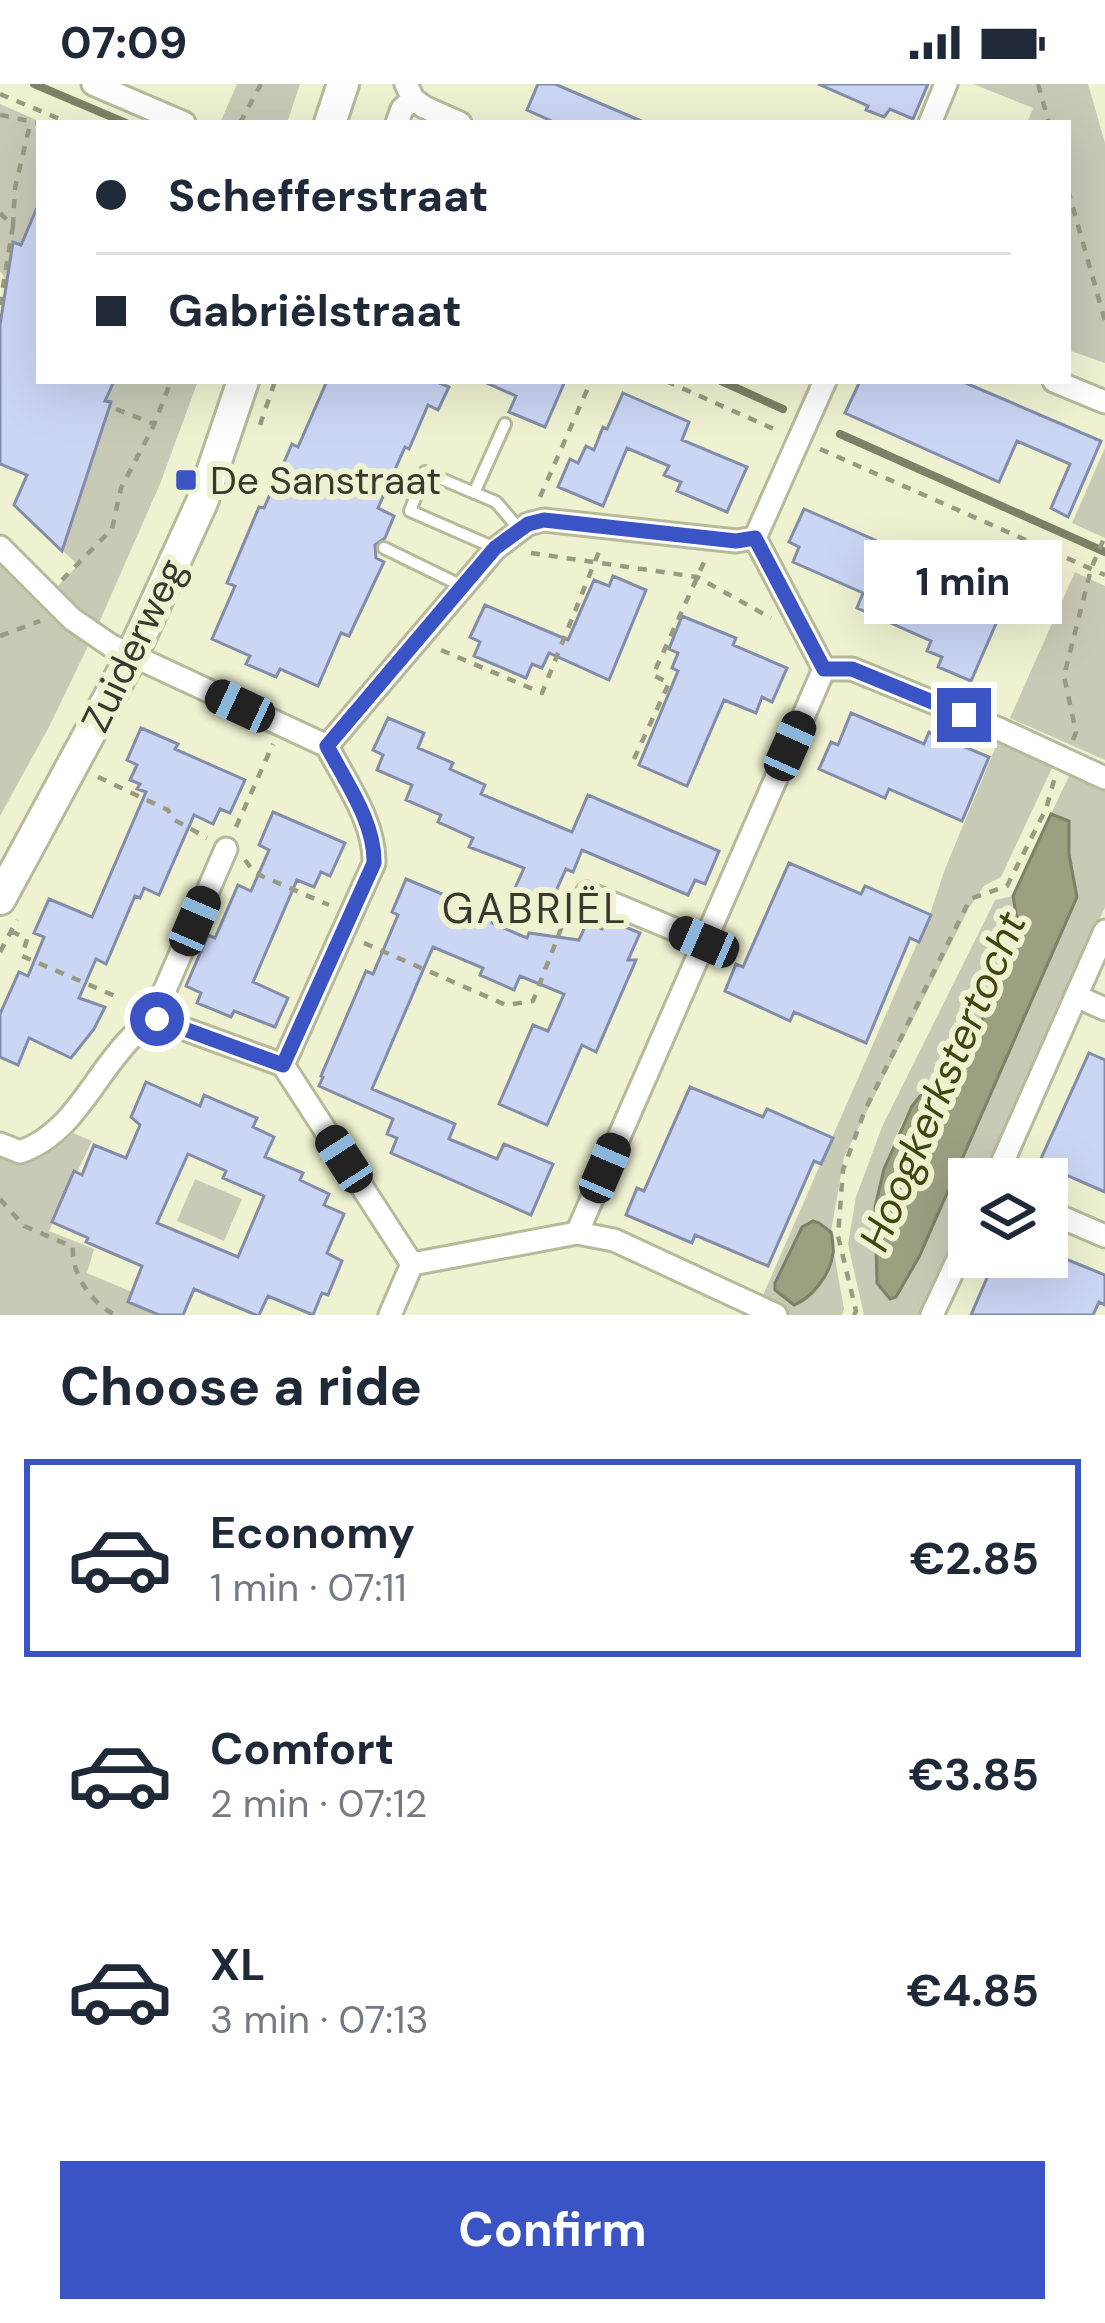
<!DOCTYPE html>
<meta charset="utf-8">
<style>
body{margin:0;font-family:"DM Sans",sans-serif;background:#f6f6f7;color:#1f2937;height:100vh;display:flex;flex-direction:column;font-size:45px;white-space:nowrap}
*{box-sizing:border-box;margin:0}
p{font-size:39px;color:#747a83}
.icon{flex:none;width:66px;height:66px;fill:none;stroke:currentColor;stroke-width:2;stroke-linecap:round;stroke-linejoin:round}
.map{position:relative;height:1231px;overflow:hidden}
.details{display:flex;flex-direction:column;background:#fff;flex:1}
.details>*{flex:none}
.hud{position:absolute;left:36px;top:36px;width:1035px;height:264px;border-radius:0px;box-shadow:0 12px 48px #0002;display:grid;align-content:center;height:264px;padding:0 60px;background:#fff}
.tools{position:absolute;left:948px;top:1074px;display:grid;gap:24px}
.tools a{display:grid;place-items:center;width:120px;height:120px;border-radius:0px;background:#fff;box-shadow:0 12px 48px #0002;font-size:60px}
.end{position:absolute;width:54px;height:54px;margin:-27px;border:15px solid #3a54c6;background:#fff;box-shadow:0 0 0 6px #fff}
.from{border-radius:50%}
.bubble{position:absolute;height:84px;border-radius:0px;background:#fff;box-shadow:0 12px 48px #0002;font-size:39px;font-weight:700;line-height:84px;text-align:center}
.car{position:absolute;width:36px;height:72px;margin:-36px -18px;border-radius:15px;box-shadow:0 0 9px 3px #0007;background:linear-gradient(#222 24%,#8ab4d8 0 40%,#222 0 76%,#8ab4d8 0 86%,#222 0)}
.hud b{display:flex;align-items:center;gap:42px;height:114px;font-size:45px}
.hud b+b{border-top:3px solid #e0e1e3}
.hud i{width:30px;height:30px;background:#1f2937}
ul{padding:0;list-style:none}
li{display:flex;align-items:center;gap:36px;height:198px;margin:0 24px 18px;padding:0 36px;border:6px solid transparent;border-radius:0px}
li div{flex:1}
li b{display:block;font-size:45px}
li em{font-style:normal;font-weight:700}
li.current{border-color:#3a54c6}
li>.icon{width:108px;height:108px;stroke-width:1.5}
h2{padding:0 60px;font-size:54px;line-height:144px}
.button{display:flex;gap:24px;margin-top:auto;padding:24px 60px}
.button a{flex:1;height:138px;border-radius:0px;background:#3a54c6;color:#fff;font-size:48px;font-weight:700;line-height:138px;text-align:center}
.status{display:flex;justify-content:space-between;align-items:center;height:84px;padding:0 60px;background:#fff;direction:ltr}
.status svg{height:33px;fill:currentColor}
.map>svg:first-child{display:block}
.green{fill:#c8cab6}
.water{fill:#9c9f80;stroke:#7e8167;stroke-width:3}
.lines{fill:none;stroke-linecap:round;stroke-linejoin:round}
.stream{stroke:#7e8167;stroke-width:8}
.building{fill:#cbd6f4;stroke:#838da9;stroke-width:3;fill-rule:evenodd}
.lane-casing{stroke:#b7ba9a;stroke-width:16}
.street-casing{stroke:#b7ba9a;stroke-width:27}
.secondary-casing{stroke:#b7ba9a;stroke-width:36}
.path{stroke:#989a82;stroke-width:4.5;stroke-dasharray:9 9;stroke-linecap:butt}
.lane{stroke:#fff;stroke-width:10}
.street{stroke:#fff;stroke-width:21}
.secondary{stroke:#fff;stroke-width:30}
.route{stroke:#3a54c6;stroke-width:15}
.poi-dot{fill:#3a54c6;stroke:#eff2d1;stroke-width:4.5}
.labels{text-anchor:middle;stroke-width:12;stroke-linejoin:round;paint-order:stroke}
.poi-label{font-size:39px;fill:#393a2d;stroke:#eff2d1;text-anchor:start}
.street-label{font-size:39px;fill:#393a2d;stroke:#eff2d1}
.neighbourhood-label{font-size:42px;letter-spacing:3px;fill:#393a2d;stroke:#eff2d1}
.water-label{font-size:42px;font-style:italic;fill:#43450f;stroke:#eff2d1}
</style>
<div class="status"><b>07:09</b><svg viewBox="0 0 49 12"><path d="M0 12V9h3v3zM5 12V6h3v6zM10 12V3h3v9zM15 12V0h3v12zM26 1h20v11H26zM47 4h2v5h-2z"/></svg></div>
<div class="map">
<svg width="1105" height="1231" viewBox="0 0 1105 1231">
<rect width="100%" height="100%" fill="#eff2d1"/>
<path class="green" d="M237 0H300L287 39H220Z
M973 0H1088L1105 59V279L1068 266V173L1071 164 1068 162V39H1027L1033 24Z
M0 20 43 39H39V116L20 160 12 158 6 195 0 187Z
M113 297H198L160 400 98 541 57 503 78 481 62 466 100 327Z
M1105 364V454L1072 439Z
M0 477 89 560 49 643 0 732Z
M1075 488 1105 502V676L1010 634Z
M998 657 1053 682 1001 793 984 802 969 824 844 1073 831 1148 820 1139 780 1211 793 1221C816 1215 825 1189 834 1169L844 1225 842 1231H790L760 1218 930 830 945 785Z
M1070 690 1105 705V823L981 1095H969V1123L921 1231H864L848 1160 856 1113 882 1043 995 816 1013 812 1020 854 966 971C953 991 933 999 917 1016 898 1037 879 1093 875 1122 872 1147 876 1174 877 1199L919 1173 1076 814 1069 770V737L1051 730Z
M73 1049 92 1057 49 1147 94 1165 87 1189 186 1231H0V1070C33 1082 48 1072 73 1049Z
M195 1095 242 1115 224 1157 177 1137Z"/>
<path class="water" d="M1051 730 1069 737V770L1077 813 919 1173 896 1213 890 1215 877 1199 875 1123 884 1085 912 1022 920 1012 956 986 966 971 1020 854 1013 812Z
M813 1137 819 1139 831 1148C832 1150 834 1168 833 1170 830 1191 812 1214 794 1221L775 1206V1199L802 1143Z"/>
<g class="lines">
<path class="stream" d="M34 0 126 39
M721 297 783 325
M840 350 1105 468"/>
</g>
<path class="building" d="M538 0H555L646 39H556L527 26Z
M818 0H928L913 35 890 25 884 33 866 26 868 22Z
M39 119V297H114L105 317 111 318 62 467 14 421 27 391 0 380V241L13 158 21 161Z
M327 297H435L449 303 438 326 428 321 409 365 405 363 378 424 394 432 385 454 375 461 376 474 384 478 349 552 341 549 318 602 280 585 276 593 246 580 250 572 212 555 235 502 227 499 259 423 264 424 292 360 298 363Z
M482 297H565L545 343 509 328 516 312Z
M860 297H961L1101 357 1068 433 1051 424 1070 380 1017 357 999 398 845 329Z
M623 309 689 338 682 356 747 383 727 428 677 407 681 398 664 391 669 382 627 364 603 422 558 403 570 375 578 379 586 362 594 366 603 343 607 345Z
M804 425 875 456 869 471 953 507 972 461 988 468 992 458 1025 473 971 597 938 583 942 573 927 567 931 557 857 524 863 509 793 478 799 463 789 458Z
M613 492 646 506 609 596 549 569 542 584 532 580 526 594 474 572 480 558 470 553 485 521 568 556 594 496 609 502Z
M682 532 736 554 733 561 787 584 772 618 762 613 756 629 724 616 687 702 639 681 678 587 672 584 678 569 669 565Z
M851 629 924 660 929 648 989 673 962 737 889 705 885 714 819 685 831 658 838 661Z
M388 634 424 649 418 664 453 679 450 685 485 701 481 710 572 748 588 711 719 767 705 800 695 796 688 811 582 766 573 788 566 785 550 820 515 804 524 784 469 763 473 754 438 738 441 731 406 716 412 701 377 686 383 671 373 666Z
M141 644 178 660 175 665 245 696 230 729 220 725 213 740 194 731 159 811 144 804 140 814 135 812 106 880 96 875 79 914 105 923 94 945 71 974 29 954 18 981 0 973V930L19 888 28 892 44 853 34 849 49 815 92 833 146 708 137 705 140 700 130 696 137 681 127 676Z
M273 728 345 759 330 792 321 788 314 803 297 796 253 898 288 914 275 943 234 927 231 933 197 919 201 909 186 902 208 851 215 854 238 801 251 807 269 766 259 761Z
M789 779 861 810 865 802 931 831 919 858 910 854 866 959 794 928 790 937 725 907 736 880 743 883Z
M406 795 495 832 492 839 527 854 529 849 579 856 587 838 602 845 606 835 640 849 628 876H636L596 968 582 961 547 1041 499 1020 533 941 548 947 564 910 520 892 514 906 480 891 483 884 433 863 372 1005 455 1040 449 1055 497 1075 504 1060 553 1080 531 1131 391 1069 397 1054 387 1050 393 1035 319 1002 323 993 321 992 366 887 373 890 398 831 392 828Z
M1089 969 1105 976V1108L1039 1079Z
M146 998 200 1022 204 1011 257 1034 253 1043 274 1053 265 1073 303 1089 300 1096 329 1110 324 1121 344 1130 327 1169 342 1177 328 1211 322 1209 313 1231 268 1212 259 1231H256L194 1205 183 1231H159L128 1218 142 1182 86 1158 88 1154 52 1138 74 1087 82 1091 94 1061 126 1074 140 1041 131 1033ZM188 1070 226 1087 223 1094 264 1112 238 1173 157 1139Z
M690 1003 763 1033 767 1025 833 1054 821 1080 814 1077 768 1182 695 1151 692 1159 626 1131 637 1104 644 1107Z
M996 1173H1061L1078 1180 1105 1191V1221L1099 1218 1093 1231H971Z"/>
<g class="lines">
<g class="lane-casing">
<path id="lane" d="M474 409 505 340
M384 464 462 502
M495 464 410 427 425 388 496 418 520 446"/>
</g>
<g class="street-casing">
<path id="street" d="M93 0 184 39
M413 15 424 23 460 39
M397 39 402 25 413 15 406 0
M930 39 946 0
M1054 297 1105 318
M755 454 825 297
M0 463 72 535 110 561 327 662 495 465 528 440 544 436 736 457 755 454 824 585H852L1001 646 1105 694
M327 662C345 697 375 738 374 779L283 981 412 1180 577 1149 614 1156 776 1231
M587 809 705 858
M1076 912 1105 925
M157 935 283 981
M0 1060 20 1068C74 1050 94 990 133 952 140 946 150 941 157 935L164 908 226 765
M995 1095 1105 847
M1047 1127 1105 1152
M577 1149 824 585
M390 1231 412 1180
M932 1231 969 1152"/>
</g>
<g class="secondary-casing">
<path id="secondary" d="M330 39 343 0
M0 815 131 573 202 418 243 297"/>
</g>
<path class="path" d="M1038 0 1049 39
M0 10 69 39
M0 31 39 39
M240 39 261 0
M1068 106 1105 237
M0 129 13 142 0 221
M13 142 15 104 31 36
M666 297 776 346
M116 325 154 340
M260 341 275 297
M820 365 1105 491
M540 413 591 297
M531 469 697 493 771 534
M62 496 112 445 121 404 153 343 171 297
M0 552 40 537
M441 566 542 609 600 465
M1073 656 1076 648 1064 592 1091 485 1105 452
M634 675 669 599 653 591 705 476
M98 693 168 726 173 735 207 754
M236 743 273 660
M245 776 255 789 329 821
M11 847 27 855 22 872 115 912
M364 859 506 921 533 917 569 824
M0 868 17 836
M0 1115 24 1142 73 1163C71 1191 92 1219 115 1231
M854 1231 856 1227 838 1152 843 1086 865 1026 970 815 1007 802 1046 725 1055 693"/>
<use href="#lane" class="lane"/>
<use href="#street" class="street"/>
<use href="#secondary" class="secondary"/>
</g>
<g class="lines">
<path class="route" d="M157 935 283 981 374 779C375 738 345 697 327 662L495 464 528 440 544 436 736 457 755 454 824 585H852L964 631"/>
</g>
<rect class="poi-dot" x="174" y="384" width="24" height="24" rx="6"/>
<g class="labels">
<g class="poi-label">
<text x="210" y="410">De Sanstraat</text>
</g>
<g class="street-label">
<text transform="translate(133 561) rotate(-64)" y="14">Zuiderweg</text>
</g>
<g class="neighbourhood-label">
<text x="535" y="839">GABRIËL</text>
</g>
<g class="water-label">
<text transform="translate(942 997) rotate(-67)" y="15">Hoogkerkstertocht</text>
</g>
</g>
</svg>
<div class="tools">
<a><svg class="icon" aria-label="layers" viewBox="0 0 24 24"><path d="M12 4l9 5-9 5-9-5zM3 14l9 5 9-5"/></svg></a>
</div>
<i class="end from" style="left:157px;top:935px"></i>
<i class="end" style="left:964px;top:631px"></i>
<div class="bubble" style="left:864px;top:456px;width:198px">1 min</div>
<i class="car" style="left:240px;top:622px;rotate:295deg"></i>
<i class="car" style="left:790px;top:662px;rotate:24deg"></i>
<i class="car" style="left:195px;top:837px;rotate:23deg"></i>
<i class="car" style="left:704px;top:858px;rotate:293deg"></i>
<i class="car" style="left:344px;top:1075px;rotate:327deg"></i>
<i class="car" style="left:605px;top:1084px;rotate:23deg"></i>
<div class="hud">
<b><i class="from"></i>Schefferstraat</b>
<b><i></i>Gabriëlstraat</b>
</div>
</div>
<section class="details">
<h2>Choose a ride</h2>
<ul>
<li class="current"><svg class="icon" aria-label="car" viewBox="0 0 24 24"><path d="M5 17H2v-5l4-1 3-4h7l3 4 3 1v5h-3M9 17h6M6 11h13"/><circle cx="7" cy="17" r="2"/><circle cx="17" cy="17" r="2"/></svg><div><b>Economy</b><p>1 min · 07:11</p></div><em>€2.85</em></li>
<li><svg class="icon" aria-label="car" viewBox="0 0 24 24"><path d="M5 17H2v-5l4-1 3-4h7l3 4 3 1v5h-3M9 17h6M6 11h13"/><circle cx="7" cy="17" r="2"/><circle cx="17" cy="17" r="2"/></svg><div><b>Comfort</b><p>2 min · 07:12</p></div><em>€3.85</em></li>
<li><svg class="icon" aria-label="car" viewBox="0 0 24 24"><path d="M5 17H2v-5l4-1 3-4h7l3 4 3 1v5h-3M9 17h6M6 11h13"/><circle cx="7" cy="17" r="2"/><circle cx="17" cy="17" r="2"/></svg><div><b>XL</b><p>3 min · 07:13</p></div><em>€4.85</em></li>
</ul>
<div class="button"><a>Confirm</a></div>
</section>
